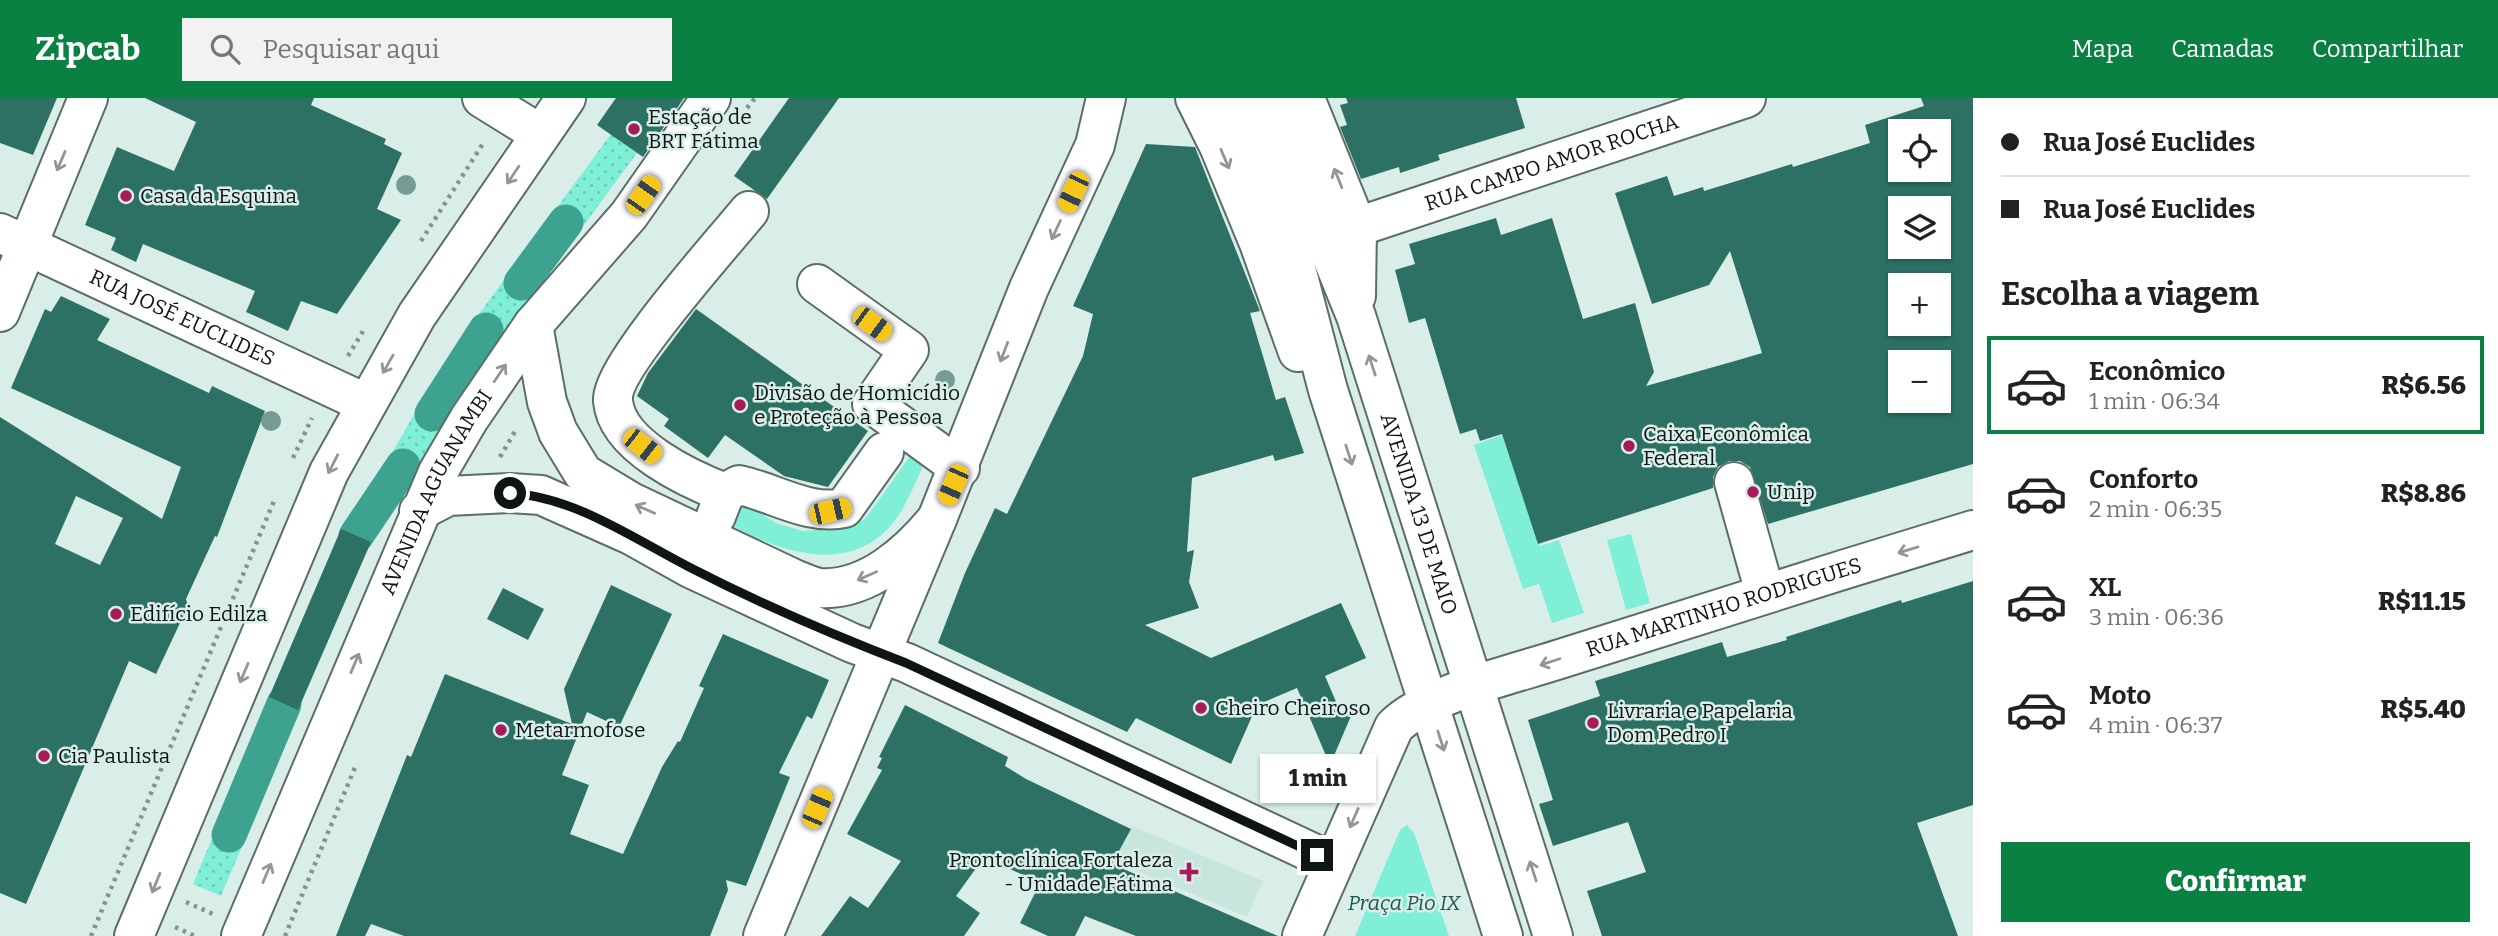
<!DOCTYPE html>
<html lang="pt">
<meta charset="utf-8">
<style>
body{margin:0;font-family:Bitter,serif;background:#f2f2f2;color:#222;height:100vh;display:flex;flex-direction:column;font-size:26px;white-space:nowrap}
*{box-sizing:border-box;margin:0}
p{font-size:23px;color:#767676}
.icon{flex:none;width:38px;height:38px;fill:none;stroke:currentColor;stroke-width:2;stroke-linecap:round;stroke-linejoin:round}
.map{position:relative;flex:1;overflow:hidden}
.drawer{display:flex;flex-direction:column;background:#fff;width:525px}
.drawer>*{flex:none}
.hud{display:grid;align-content:center;height:154px;padding:0 28px;background:#fff}
.buttons{position:absolute;left:1888px;top:21px;display:grid;gap:14px}
.buttons a{display:grid;place-items:center;width:63px;height:63px;border-radius:0px;background:#fff;box-shadow:0 2px 5px #0004;font-size:35px}
.end{position:absolute;width:32px;height:32px;margin:-16px;border:9px solid #0e1513;background:#fff;box-shadow:0 0 0 4px #fff}
.from{border-radius:50%}
.bubble{position:absolute;height:49px;border-radius:0px;background:#fff;box-shadow:0 2px 5px #0004;font-size:23px;font-weight:800;line-height:49px;text-align:center}
.car{position:absolute;width:21px;height:42px;margin:-21px -10px;border-radius:9px;box-shadow:0 0 5px 2px #0007;background:linear-gradient(#f5c518 24%,#345 0 40%,#f5c518 0 76%,#345 0 86%,#f5c518 0)}
.hud b{display:flex;align-items:center;gap:24px;height:66px;font-size:26px}
.hud b+b{border-top:2px solid #e0e0e0}
.hud i{width:18px;height:18px;background:#222}
ul{padding:0;list-style:none}
li{display:flex;align-items:center;gap:21px;height:98px;margin:0 14px 10px;padding:0 14px;border:4px solid transparent;border-radius:0px}
li div{flex:1}
li b{display:block;font-size:26px}
li em{font-style:normal;font-weight:800}
li.selected{border-color:#0b8043}
li>.icon{width:63px;height:63px;stroke-width:1.5}
h2{padding:0 28px;font-size:32px;line-height:84px}
.action{display:flex;gap:14px;margin-top:auto;padding:14px 28px}
.action a{flex:1;height:80px;border-radius:0px;background:#0b8043;color:#fff;font-size:28px;font-weight:800;line-height:80px;text-align:center}
header{display:flex;align-items:center;gap:42px;box-sizing:border-box;height:98px;padding:0 35px;background:#0b8043;color:#fff}
header strong{font-size:33px}
nav{display:flex;gap:38px;margin-inline-start:auto;font-size:24px}
.search{width:490px;height:63px;background:#f2f2f2;display:flex;align-items:center;gap:18px;box-sizing:border-box;padding:0 24px;border-radius:0px;color:#767676;font-size:26px}
main{display:flex;flex:1;min-height:0}
.map>svg:first-child{display:block}
.built{fill:#c8e5de}
.green{fill:#7fefd8}
.garden{fill:url(#garden-dots)}
.lines{fill:none;stroke-linecap:round;stroke-linejoin:round}
.canal{stroke:#3da28f;stroke-width:35}
.building{fill:#2c7164;fill-rule:evenodd}
.minor-casing{stroke:#5b6d68;stroke-width:42}
.major-casing{stroke:#5b6d68;stroke-width:42}
.path{stroke:#859490;stroke-width:4.5;stroke-dasharray:3.5 5;stroke-linecap:butt}
.minor{stroke:#fff;stroke-width:38}
.major{stroke:#fff;stroke-width:38}
.tree{fill:#759c94}
.oneway{stroke:#939695}
.route{stroke:#0e1513;stroke-width:9}
.poi-dot{fill:#a71b5d;stroke:#daeee9;stroke-width:2.5}
.labels{text-anchor:middle;stroke-width:5;stroke-linejoin:round;paint-order:stroke}
.poi-label{font-size:21px;fill:#0e1513;stroke:#daeee9;text-anchor:start}
.street-label{font-size:21px;fill:#0e1513;stroke:#daeee9}
.park-label{font-size:21px;font-style:italic;fill:#22594e;stroke:#daeee9}
</style>
<header>
<strong>Zipcab</strong>
<div class="search"><svg class="icon" aria-label="search" viewBox="0 0 24 24"><circle cx="10" cy="10" r="6"/><path d="M15 15l6 6"/></svg>Pesquisar aqui</div>
<nav><a>Mapa</a><a>Camadas</a><a>Compartilhar</a></nav>
</header>
<main>
<div class="map">
<svg width="1973" height="838" viewBox="0 0 1973 838">
<defs>
<pattern id="garden-dots" width="8" height="8" patternUnits="userSpaceOnUse" patternTransform="scale(1.75)"><rect width="8" height="8" fill="#7fefd8"/><path d="M2 2h.1M6 6h.1" fill="none" stroke="#6dccb8" stroke-width="1.8" stroke-linecap="round"/></pattern>
</defs>
<rect width="100%" height="100%" fill="#daeee9"/>
<path class="built" d="M1132 728 1263 783 1247 819 1114 763Z"/>
<path class="green" d="M1502 337 1540 448 1559 442 1584 515 1552 525 1539 486 1523 491 1474 347Z
M913 354 925 363C918 379 911 396 902 412 861 480 788 458 731 427L744 405 776 425 803 433 848 429 865 421Z
M1631 436 1650 505 1626 512 1607 442Z
M1407 727 1414 735 1449 838H1355L1400 732Z"/>
<path class="garden" d="M611 36 637 55 579 134 553 115Z
M509 175 535 195 500 241 474 223Z
M419 308 446 324 416 375 389 360Z
M216 731 244 744 221 798 193 786Z"/>
<g class="lines">
<path class="canal" d="M521 185 566 124
M432 316 486 232
M356 438 403 368
M229 737 284 606"/>
</g>
<path class="building" d="M0 0H57L33 57 0 45Z
M145 0H314L311 7 386 41 384 46 402 55 377 111 401 122 337 216 301 203 288 233 246 214 255 193 143 146 136 164 111 152 116 140 85 127 117 49 174 73 196 24Z
M616 0H684L643 59 597 27Z
M789 0H839L767 101 734 78Z
M1346 0H1516L1525 30 1438 57 1440 62 1400 75 1399 69 1361 81 1340 29 1347 27 1340 7 1348 5Z
M1921 0H1973V366L1768 426 1750 369 1740 363H1729L1718 369 1713 379V390L1538 446 1502 336 1480 343 1476 331 1460 336 1425 220 1409 225 1395 172 1415 166 1409 146 1496 120 1501 137 1552 120 1583 221 1635 205 1654 274 1646 288 1735 263 1762 255 1730 153 1709 187 1652 206 1615 95 1667 78 1674 98 1703 89 1704 93 1792 66 1793 69 1870 45 1865 27 1924 8ZM1900 33H1939V72H1900ZM1900 110H1939V149H1900ZM1900 187H1939V226H1900ZM1900 264H1939V303H1900Z
M1146 46 1195 49 1260 213 1250 215 1276 302 1285 299 1304 355 1275 363 1273 357 1192 380 1187 454 1194 452 1189 484 1199 510 1145 527 1211 560 1341 505 1366 560 1325 578 1340 613 1351 618 1330 667 1297 590 1257 607 1231 666 1136 620 1127 634 938 545 965 475 995 410 1007 416 1083 258 1093 216 1073 208Z
M61 198 110 221 97 242 209 295 212 288 265 313 217 439 215 438 186 501 188 508 156 576 129 563 26 806 0 795V319L162 421 181 369 11 290 45 211 51 214ZM76 398 123 420 100 467 55 446Z
M696 211 868 333 828 389 784 378 725 337 708 360 664 328 669 321 637 298 648 275Z
M341 431 371 444 298 612 269 599Z
M1973 483V707L1917 725 1958 838H1602L1587 793 1646 774 1628 724 1553 748 1539 706 1553 702 1528 622 1600 598 1595 583 1722 544 1727 559 1787 542 1786 539 1901 502 1902 505Z
M611 487 672 516 619 629 587 614 562 677 589 687 570 736 623 756 662 669 678 643 680 644 704 590 699 588 723 536 829 582 812 621 807 618 779 675 790 679 746 788 726 782 728 792 710 838H404L371 826 365 838H336L407 657 411 659 445 576 572 626 564 591Z
M503 490 544 511 528 542 487 521Z
M905 607 1008 659 1005 668 1026 681 1131 731 1112 766 1278 838H1136L1085 818 1075 838H1048L1020 825 1040 785 984 759 956 798 980 815 964 838H821L850 798 868 810 901 763 847 736 882 672 877 670 882 660 879 659Z"/>
<g class="lines">
<g class="minor-casing">
<g id="minor">
<path d="M482 0 540 36"/>
<path id="s1" d="M1357 129 1746 0"/>
<path id="s2" d="M0 135 365 305"/>
<path d="M817 186 909 252 872 306 960 370"/>
<path d="M0 214 88 0"/>
<path d="M1734 384 1765 495"/>
<path d="M725 395C689 381 617 348 613 303 610 270 723 145 749 113"/>
<path d="M419 413 448 398 510 395 541 397 631 437 690 470 852 545 907 565 1334 765"/>
<path d="M716 418 725 395 739 387C773 394 809 418 844 410L884 354"/>
<path d="M763 838 937 421"/>
<path id="s3" d="M1302 838 1394 629C1426 596 1514 576 1560 561 1697 517 1835 474 1973 432"/>
</g>
</g>
<g class="major-casing">
<g id="major">
<path d="M1195 0 1219 48 1259 145 1298 254"/>
<path d="M1228 0 1243 25 1293 159 1328 292 1503 838"/>
<path id="s4" d="M1267 0 1356 218 1553 838"/>
<path d="M1305 0 1357 129 1356 198"/>
<path d="M533 227 547 304 558 334 583 375 631 404 794 481C802 484 812 489 820 490 868 493 910 454 937 421L1029 190 1095 47 1106 0"/>
<path d="M134 838 329 374 417 217 566 0"/>
<path id="s5" d="M241 838 438 374 469 321 533 227 629 117 711 0"/>
</g>
</g>
<path class="path" d="M747 10 755 0
M421 143 484 44
M348 258 365 230
M500 359 517 330
M293 360 312 320
M186 804 213 816
M175 829 195 838
M91 838 274 403
M285 838 356 667"/>
<use href="#minor" class="minor"/>
<use href="#major" class="major"/>
</g>
<g class="tree">
<circle cx="406" cy="87" r="10"/>
<circle cx="945" cy="282" r="10"/>
<circle cx="271" cy="323" r="10"/>
</g>
<defs><path id="oneway-shaft" d="M-6 0H5M1.5-3L5.5 0L1.5 3" fill="none" stroke-width="1.6" stroke-linecap="round" stroke-linejoin="round" transform="scale(1.75)"/></defs>
<g class="oneway">
<use href="#oneway-shaft" transform="translate(1225 61) rotate(67)"/>
<use href="#oneway-shaft" transform="translate(61 63) rotate(113)"/>
<use href="#oneway-shaft" transform="translate(513 77) rotate(124)"/>
<use href="#oneway-shaft" transform="translate(1338 80) rotate(-112)"/>
<use href="#oneway-shaft" transform="translate(1056 132) rotate(115)"/>
<use href="#oneway-shaft" transform="translate(1004 254) rotate(111)"/>
<use href="#oneway-shaft" transform="translate(388 266) rotate(120)"/>
<use href="#oneway-shaft" transform="translate(1372 267) rotate(-108)"/>
<use href="#oneway-shaft" transform="translate(500 275) rotate(-56)"/>
<use href="#oneway-shaft" transform="translate(1349 357) rotate(72)"/>
<use href="#oneway-shaft" transform="translate(333 366) rotate(117)"/>
<use href="#oneway-shaft" transform="translate(645 411) rotate(-156)"/>
<use href="#oneway-shaft" transform="translate(1908 452) rotate(163)"/>
<use href="#oneway-shaft" transform="translate(867 478) rotate(156)"/>
<use href="#oneway-shaft" transform="translate(1550 564) rotate(162)"/>
<use href="#oneway-shaft" transform="translate(355 565) rotate(-67)"/>
<use href="#oneway-shaft" transform="translate(244 575) rotate(113)"/>
<use href="#oneway-shaft" transform="translate(1441 643) rotate(72)"/>
<use href="#oneway-shaft" transform="translate(1354 720) rotate(114)"/>
<use href="#oneway-shaft" transform="translate(1533 773) rotate(-108)"/>
<use href="#oneway-shaft" transform="translate(267 775) rotate(-67)"/>
<use href="#oneway-shaft" transform="translate(156 785) rotate(112)"/>
</g>
<g class="lines">
<path class="route" d="M510 395C575 399 634 441 691 470 761 506 833 537 906 565L1317 757"/>
</g>
<g class="poi-dot">
<circle cx="634" cy="31" r="7"/>
<circle cx="126" cy="98" r="7"/>
<circle cx="740" cy="307" r="7"/>
<circle cx="1629" cy="348" r="7"/>
<circle cx="1753" cy="394" r="7"/>
<circle cx="116" cy="516" r="7"/>
<circle cx="1201" cy="610" r="7"/>
<circle cx="1593" cy="625" r="7"/>
<circle cx="501" cy="632" r="7"/>
<circle cx="44" cy="658" r="7"/>
<path d="M1185.5 763.5h7v7h7v7h-7v7h-7v-7h-7v-7h7z"/>
</g>
<g class="labels">
<g class="poi-label">
<text x="648" y="26">Estação de<tspan x="648" dy="24">BRT Fátima</tspan></text>
<text x="140" y="105">Casa da Esquina</text>
<text x="754" y="302">Divisão de Homicídio<tspan x="754" dy="24">e Proteção à Pessoa</tspan></text>
<text x="1643" y="343">Caixa Econômica<tspan x="1643" dy="24">Federal</tspan></text>
<text x="1767" y="401">Unip</text>
<text x="130" y="523">Edifício Edilza</text>
<text x="1215" y="617">Cheiro Cheiroso</text>
<text x="1607" y="620">Livraria e Papelaria<tspan x="1607" dy="24">Dom Pedro I</tspan></text>
<text x="515" y="639">Metarmofose</text>
<text x="58" y="665">Cia Paulista</text>
<text x="1173" y="769" text-anchor="end">Prontoclínica Fortaleza<tspan x="1173" dy="24">- Unidade Fátima</tspan></text>
</g>
<g class="street-label">
<text dy="7" stroke="none"><textPath href="#s1" startOffset="205">RUA CAMPO AMOR ROCHA</textPath></text>
<text dy="7" stroke="none"><textPath href="#s2" startOffset="201">RUA JOSÉ EUCLIDES</textPath></text>
<text dy="7" stroke="none"><textPath href="#s5" startOffset="485">AVENIDA AGUANAMBI</textPath></text>
<text dy="7" stroke="none"><textPath href="#s4" startOffset="443">AVENIDA 13 DE MAIO</textPath></text>
<text dy="7" stroke="none"><textPath href="#s3" startOffset="581">RUA MARTINHO RODRIGUES</textPath></text>
</g>
<g class="park-label">
<text x="1404" y="812">Praça Pio IX</text>
</g>
</g>
</svg>
<div class="buttons">
<a><svg class="icon" aria-label="locate" viewBox="0 0 24 24"><circle cx="12" cy="12" r="6"/><path d="M12 2v4M12 18v4M2 12h4M18 12h4"/></svg></a>
<a><svg class="icon" aria-label="layers" viewBox="0 0 24 24"><path d="M12 4l9 5-9 5-9-5zM3 14l9 5 9-5"/></svg></a>
<a>+</a>
<a>−</a>
</div>
<i class="end from" style="left:510px;top:395px"></i>
<i class="end" style="left:1317px;top:757px"></i>
<div class="bubble" style="left:1260px;top:656px;width:116px">1 min</div>
<i class="car" style="left:1073px;top:94px;rotate:205deg"></i>
<i class="car" style="left:643px;top:97px;rotate:35deg"></i>
<i class="car" style="left:872px;top:226px;rotate:126deg"></i>
<i class="car" style="left:642px;top:348px;rotate:128deg"></i>
<i class="car" style="left:953px;top:387px;rotate:204deg"></i>
<i class="car" style="left:830px;top:413px;rotate:77deg"></i>
<i class="car" style="left:817px;top:710px;rotate:23deg"></i>
</div>
<section class="drawer">
<div class="hud">
<b><i class="from"></i>Rua José Euclides</b>
<b><i></i>Rua José Euclides</b>
</div>
<h2>Escolha a viagem</h2>
<ul>
<li class="selected"><svg class="icon" aria-label="car" viewBox="0 0 24 24"><path d="M5 17H2v-5l4-1 3-4h7l3 4 3 1v5h-3M9 17h6M6 11h13"/><circle cx="7" cy="17" r="2"/><circle cx="17" cy="17" r="2"/></svg><div><b>Econômico</b><p>1 min · 06:34</p></div><em>R$6.56</em></li>
<li><svg class="icon" aria-label="car" viewBox="0 0 24 24"><path d="M5 17H2v-5l4-1 3-4h7l3 4 3 1v5h-3M9 17h6M6 11h13"/><circle cx="7" cy="17" r="2"/><circle cx="17" cy="17" r="2"/></svg><div><b>Conforto</b><p>2 min · 06:35</p></div><em>R$8.86</em></li>
<li><svg class="icon" aria-label="car" viewBox="0 0 24 24"><path d="M5 17H2v-5l4-1 3-4h7l3 4 3 1v5h-3M9 17h6M6 11h13"/><circle cx="7" cy="17" r="2"/><circle cx="17" cy="17" r="2"/></svg><div><b>XL</b><p>3 min · 06:36</p></div><em>R$11.15</em></li>
<li><svg class="icon" aria-label="car" viewBox="0 0 24 24"><path d="M5 17H2v-5l4-1 3-4h7l3 4 3 1v5h-3M9 17h6M6 11h13"/><circle cx="7" cy="17" r="2"/><circle cx="17" cy="17" r="2"/></svg><div><b>Moto</b><p>4 min · 06:37</p></div><em>R$5.40</em></li>
</ul>
<div class="action"><a>Confirmar</a></div>
</section>
</main>
